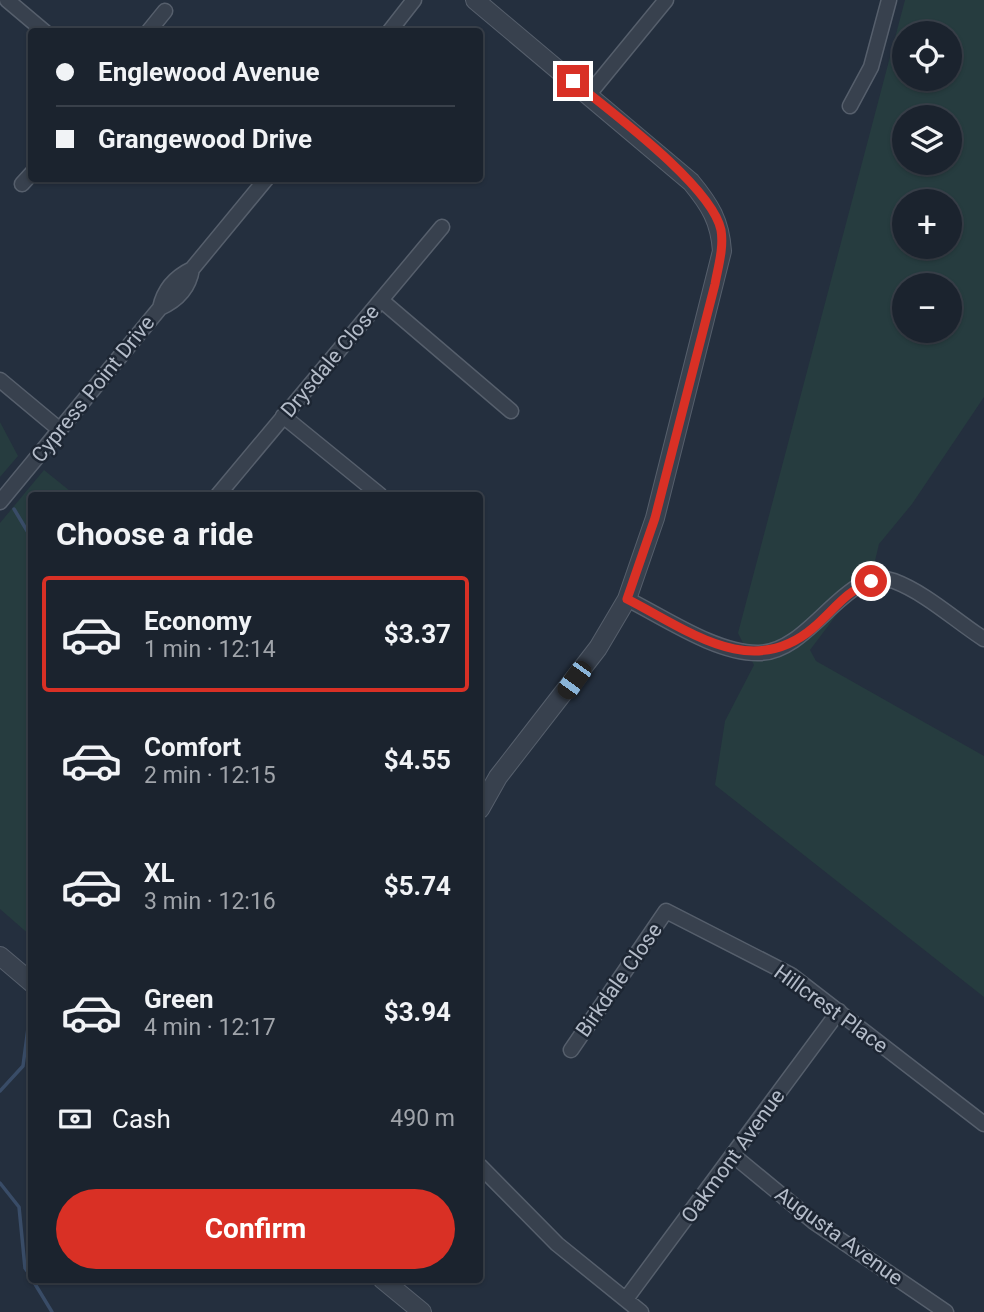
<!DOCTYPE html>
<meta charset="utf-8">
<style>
body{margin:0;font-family:Roboto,sans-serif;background:#242b36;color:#f1f3f6;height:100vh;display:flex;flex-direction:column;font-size:26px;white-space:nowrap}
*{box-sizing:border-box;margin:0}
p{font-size:23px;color:#a0a4aa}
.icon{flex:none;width:38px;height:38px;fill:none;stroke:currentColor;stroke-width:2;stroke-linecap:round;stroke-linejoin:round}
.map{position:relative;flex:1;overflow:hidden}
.details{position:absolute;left:28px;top:492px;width:455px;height:791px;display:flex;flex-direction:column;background:#1b232e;border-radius:7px;box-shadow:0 2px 5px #0004,0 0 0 2px #39404a}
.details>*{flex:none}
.banner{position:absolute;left:28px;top:28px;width:455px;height:154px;border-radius:7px;box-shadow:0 2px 5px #0004,0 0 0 2px #39404a;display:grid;align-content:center;height:154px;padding:0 28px;background:#1b232e}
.buttons{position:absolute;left:892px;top:21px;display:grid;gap:14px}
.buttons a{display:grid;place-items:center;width:70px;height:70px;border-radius:50%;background:#1b232e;box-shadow:0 2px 5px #0004,0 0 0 2px #39404a;font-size:35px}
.end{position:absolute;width:32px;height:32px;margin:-16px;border:9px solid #d93025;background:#fff;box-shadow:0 0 0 4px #fff}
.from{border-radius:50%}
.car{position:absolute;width:21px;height:42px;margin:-21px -10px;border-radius:9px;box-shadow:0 0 5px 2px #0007;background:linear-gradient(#222 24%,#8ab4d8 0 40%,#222 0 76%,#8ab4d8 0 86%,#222 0)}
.banner b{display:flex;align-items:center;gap:24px;height:66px;font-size:26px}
.banner b+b{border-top:2px solid #39404a}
.banner i{width:18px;height:18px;background:#f1f3f6}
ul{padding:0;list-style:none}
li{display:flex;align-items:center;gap:21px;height:116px;margin:0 14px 10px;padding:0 14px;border:4px solid transparent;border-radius:7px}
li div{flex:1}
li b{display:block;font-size:26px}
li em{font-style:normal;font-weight:700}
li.active{border-color:#d93025}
li>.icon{width:63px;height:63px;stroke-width:1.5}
h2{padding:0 28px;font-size:32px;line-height:84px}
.pay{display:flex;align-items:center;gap:18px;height:77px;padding:0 28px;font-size:26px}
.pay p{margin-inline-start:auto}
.action{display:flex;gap:14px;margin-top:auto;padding:14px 28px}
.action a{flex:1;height:80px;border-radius:42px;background:#d93025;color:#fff;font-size:28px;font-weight:700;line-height:80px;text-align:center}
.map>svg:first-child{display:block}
.green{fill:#263c3f;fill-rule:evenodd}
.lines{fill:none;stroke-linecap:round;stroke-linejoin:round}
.stream{stroke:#394c67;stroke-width:3.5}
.minor-casing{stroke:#565f6c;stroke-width:17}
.tertiary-casing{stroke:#565f6c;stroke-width:20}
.minor{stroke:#38414e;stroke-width:14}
.tertiary{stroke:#38414e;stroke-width:18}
.route{stroke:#d93025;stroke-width:9}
.labels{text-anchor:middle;stroke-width:5;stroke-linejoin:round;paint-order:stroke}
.street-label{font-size:21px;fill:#b4bcc9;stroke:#1d2633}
</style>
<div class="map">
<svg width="984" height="1312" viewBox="0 0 984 1312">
<rect width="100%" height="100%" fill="#242f3e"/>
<path class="green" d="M905 0H984V397L912 504 879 544 874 565 810 650 816 661 984 756V997L715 785 725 721 754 665 738 633ZM905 33H950V79H905ZM905 117H950V163H905ZM905 201H950V247H905ZM905 285H950V331H905Z
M0 422 18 456 0 477Z
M44 470 75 495H32L31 936 0 909V523Z"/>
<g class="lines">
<path class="stream" d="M14 509 32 539
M32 695V696
M0 1091 23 1066 30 1013
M0 1183 19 1207 25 1268 32 1278
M32 1279 52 1312"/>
<g class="minor-casing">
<path id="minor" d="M7 0 45 32
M148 32 165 11
M389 32 414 0
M589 94 666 0
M850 106 871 67 889 0
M22 184 32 173
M381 300 511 411
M160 308C164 289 175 277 192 269L267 178
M0 380 60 430
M283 416 380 495
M218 495 442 227
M0 502 160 308C178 300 189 288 192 269
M627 599C665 618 717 654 759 653 812 652 846 564 894 581 926 593 956 621 984 639
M571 1050 666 911 791 975 984 1124
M734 1156 814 1222 946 1312
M480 1166 557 1244 641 1312
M626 1299 839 1011"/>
</g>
<g class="tertiary-casing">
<path id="tertiary" d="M475 0 691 182C710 205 720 221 722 251L655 518 627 599 598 648 498 777 480 809
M0 956 32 983
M382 1279 422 1312"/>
</g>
<use href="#minor" class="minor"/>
<use href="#tertiary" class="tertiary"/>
</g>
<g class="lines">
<path class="route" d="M573 81C610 111 712 186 721 230 724 248 718 267 715 284L655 518 627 599C688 630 751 681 813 628 835 609 844 593 871 581"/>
</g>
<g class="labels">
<g class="street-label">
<text transform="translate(330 361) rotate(-50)" y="7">Drysdale Close</text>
<text transform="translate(93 389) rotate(-51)" y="7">Cypress Point Drive</text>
<text transform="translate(619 980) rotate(-55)" y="7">Birkdale Close</text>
<text transform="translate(831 1009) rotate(36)" y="7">Hillcrest Place</text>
<text transform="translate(733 1156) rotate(-54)" y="7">Oakmont Avenue</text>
<text transform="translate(839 1236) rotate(36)" y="7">Augusta Avenue</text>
</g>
</g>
</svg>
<div class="buttons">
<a><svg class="icon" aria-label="locate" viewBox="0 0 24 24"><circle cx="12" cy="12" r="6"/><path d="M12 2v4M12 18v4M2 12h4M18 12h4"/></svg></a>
<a><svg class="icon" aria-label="layers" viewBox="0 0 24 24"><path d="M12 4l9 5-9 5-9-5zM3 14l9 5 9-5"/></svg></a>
<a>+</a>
<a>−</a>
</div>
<i class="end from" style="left:871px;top:581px"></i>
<i class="end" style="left:573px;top:81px"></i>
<i class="car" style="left:574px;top:680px;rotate:216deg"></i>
<div class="banner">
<b><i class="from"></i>Englewood Avenue</b>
<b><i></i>Grangewood Drive</b>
</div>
<section class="details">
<h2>Choose a ride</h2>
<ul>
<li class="active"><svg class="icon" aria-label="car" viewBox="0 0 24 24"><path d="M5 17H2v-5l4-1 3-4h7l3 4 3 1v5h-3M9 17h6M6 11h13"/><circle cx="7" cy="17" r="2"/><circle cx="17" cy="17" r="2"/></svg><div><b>Economy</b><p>1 min · 12:14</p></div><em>$3.37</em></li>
<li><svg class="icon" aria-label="car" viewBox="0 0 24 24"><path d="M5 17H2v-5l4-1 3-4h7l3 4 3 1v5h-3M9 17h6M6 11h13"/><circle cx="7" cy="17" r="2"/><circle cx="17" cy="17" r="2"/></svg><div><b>Comfort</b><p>2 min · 12:15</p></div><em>$4.55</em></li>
<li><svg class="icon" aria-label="car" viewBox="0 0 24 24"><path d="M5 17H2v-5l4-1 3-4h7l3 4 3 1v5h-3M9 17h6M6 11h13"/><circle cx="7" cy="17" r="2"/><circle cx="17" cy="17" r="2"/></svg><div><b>XL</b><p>3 min · 12:16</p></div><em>$5.74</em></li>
<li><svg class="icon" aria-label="car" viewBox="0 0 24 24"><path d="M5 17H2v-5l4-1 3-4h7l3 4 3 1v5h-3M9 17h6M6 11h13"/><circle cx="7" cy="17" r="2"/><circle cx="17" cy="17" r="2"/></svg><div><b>Green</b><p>4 min · 12:17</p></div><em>$3.94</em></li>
</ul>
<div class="pay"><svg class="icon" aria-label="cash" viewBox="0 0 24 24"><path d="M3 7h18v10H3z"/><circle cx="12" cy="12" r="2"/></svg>Cash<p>490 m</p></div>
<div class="action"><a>Confirm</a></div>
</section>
</div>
